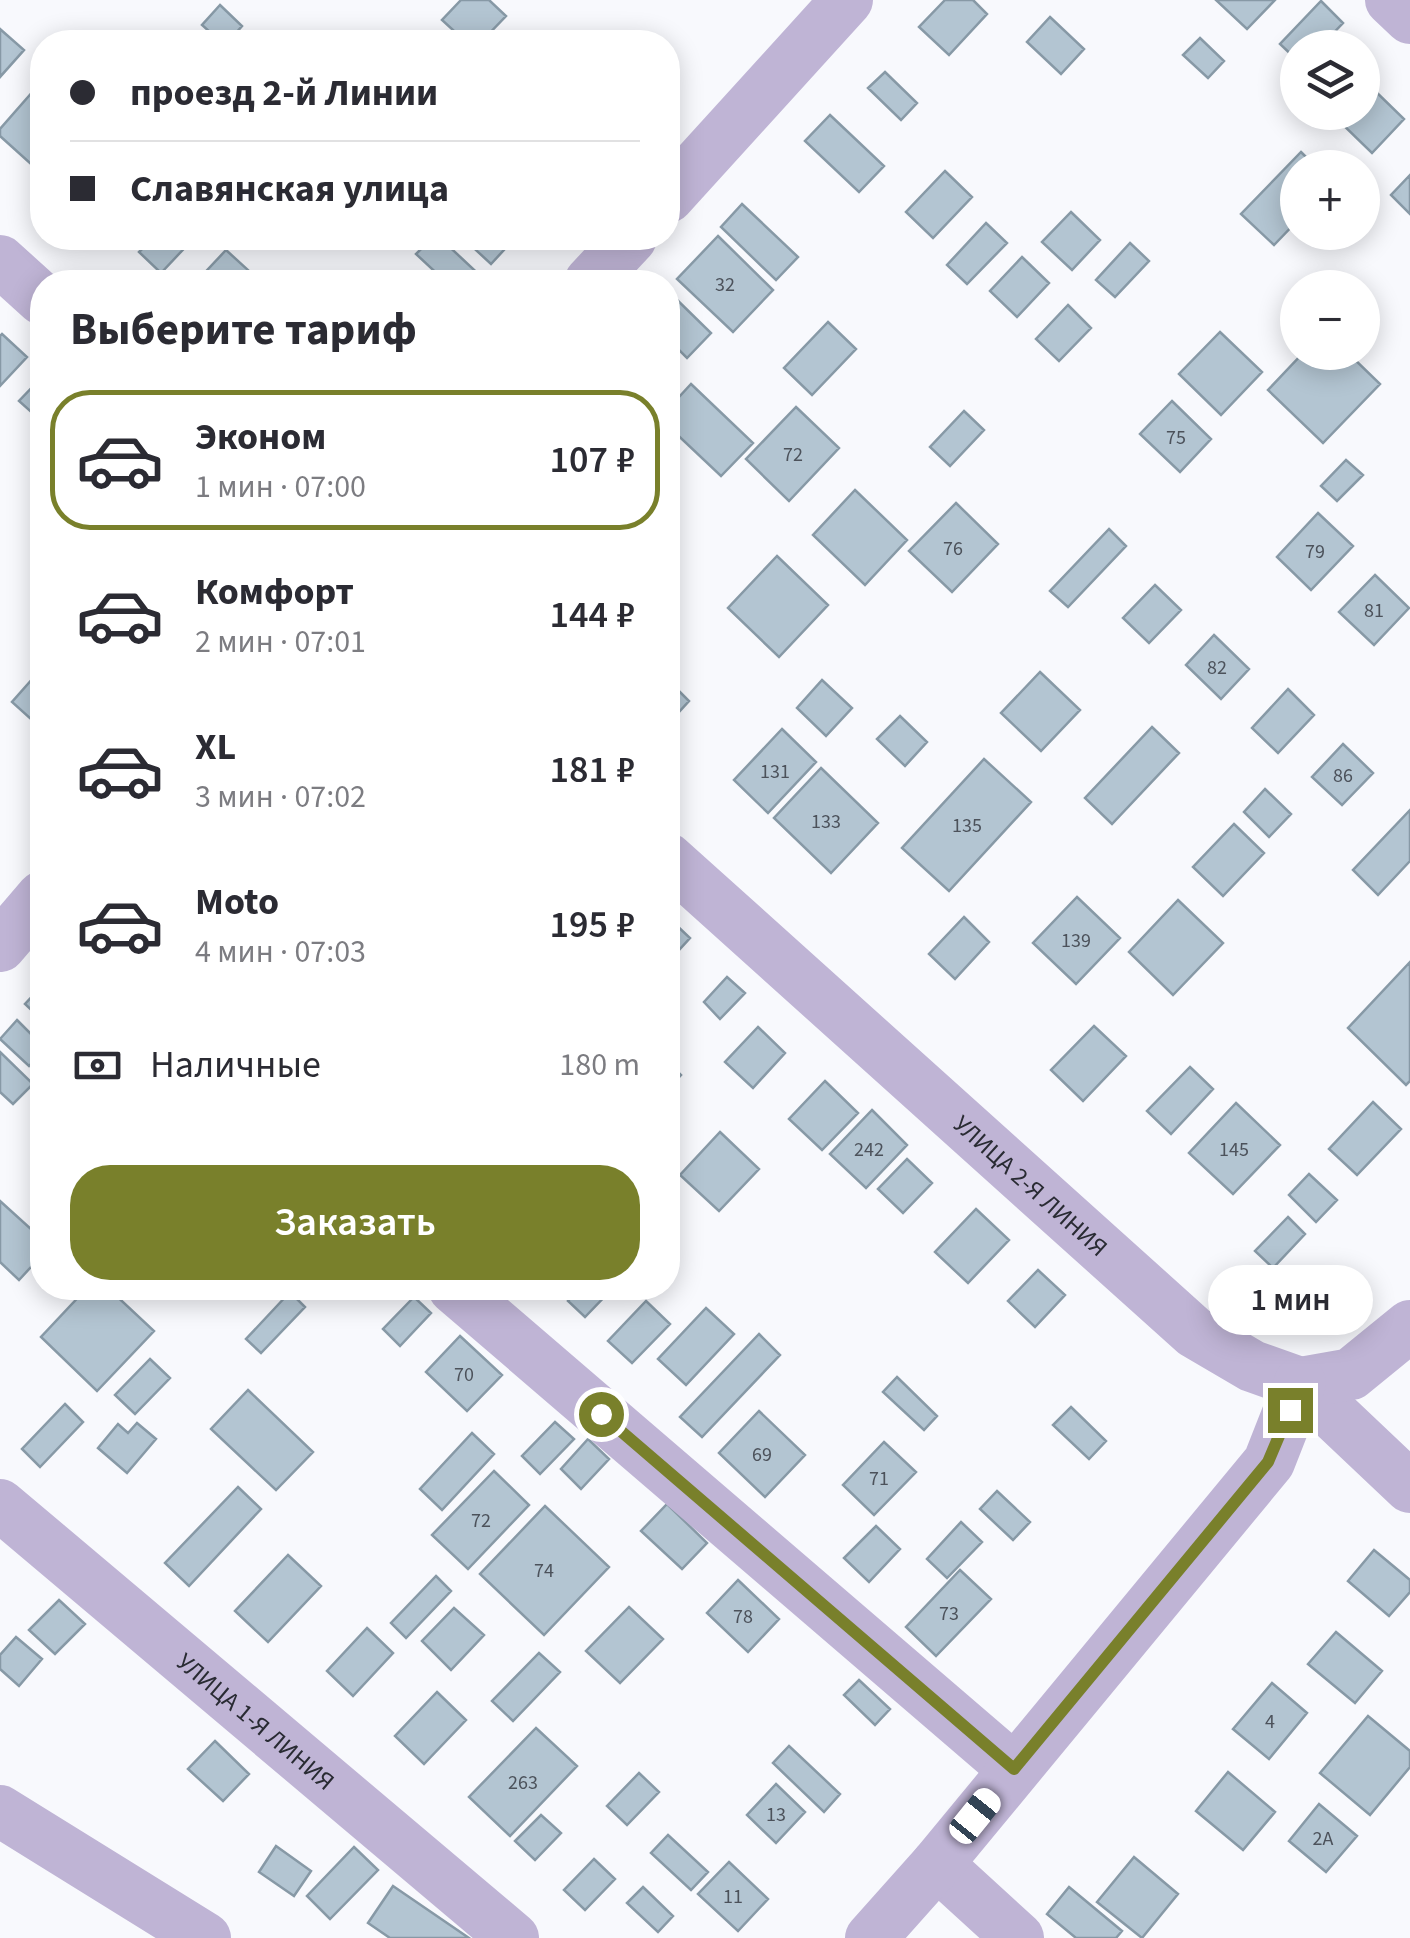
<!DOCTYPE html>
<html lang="ru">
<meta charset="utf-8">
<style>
body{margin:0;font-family:"Source Sans 3",sans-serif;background:#f2f2f3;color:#2b2b33;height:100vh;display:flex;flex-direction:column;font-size:38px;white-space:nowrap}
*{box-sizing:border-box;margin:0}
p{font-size:32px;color:#7c7c81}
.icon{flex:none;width:55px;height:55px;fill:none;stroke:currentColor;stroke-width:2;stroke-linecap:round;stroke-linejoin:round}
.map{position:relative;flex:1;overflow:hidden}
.panel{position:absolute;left:30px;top:270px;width:650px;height:1030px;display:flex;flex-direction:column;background:#fff;border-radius:40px;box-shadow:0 5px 25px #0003}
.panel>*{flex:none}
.top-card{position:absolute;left:30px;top:30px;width:650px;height:220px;border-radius:40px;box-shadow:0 5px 25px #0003;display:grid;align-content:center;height:220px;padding:0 40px;background:#fff}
.fabs{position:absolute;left:1280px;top:30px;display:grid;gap:20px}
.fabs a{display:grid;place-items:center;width:100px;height:100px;border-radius:50%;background:#fff;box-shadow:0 5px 25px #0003;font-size:50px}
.end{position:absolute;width:45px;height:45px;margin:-22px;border:12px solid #79802b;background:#fff;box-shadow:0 0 0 5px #fff}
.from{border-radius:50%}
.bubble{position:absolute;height:70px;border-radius:35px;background:#fff;box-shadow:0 5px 25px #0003;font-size:32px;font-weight:600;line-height:70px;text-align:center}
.car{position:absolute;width:30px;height:60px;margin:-30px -15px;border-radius:12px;box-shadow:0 0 8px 2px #0007;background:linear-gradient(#fff 24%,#345 0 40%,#fff 0 76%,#345 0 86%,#fff 0)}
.top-card b{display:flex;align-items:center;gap:35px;height:95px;font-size:38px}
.top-card b+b{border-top:2px solid #e1e1e2}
.top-card i{width:25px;height:25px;background:#2b2b33}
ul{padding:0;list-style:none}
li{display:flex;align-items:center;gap:30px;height:140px;margin:0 20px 15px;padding:0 20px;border:5px solid transparent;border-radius:40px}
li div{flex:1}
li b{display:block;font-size:38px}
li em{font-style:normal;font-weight:600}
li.selected{border-color:#79802b}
li>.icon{width:90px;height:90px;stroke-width:1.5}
h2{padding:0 40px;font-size:45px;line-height:120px}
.pay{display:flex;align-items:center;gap:25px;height:110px;padding:0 40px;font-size:38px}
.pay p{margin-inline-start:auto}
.primary-button{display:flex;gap:20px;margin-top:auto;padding:20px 40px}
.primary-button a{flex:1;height:115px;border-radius:40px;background:#79802b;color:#fff;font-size:40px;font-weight:600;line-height:115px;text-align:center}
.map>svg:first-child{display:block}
.building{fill:#b3c5d2;stroke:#8799a6;stroke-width:2.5}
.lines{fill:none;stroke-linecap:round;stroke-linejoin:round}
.minor{stroke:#bfb4d5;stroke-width:52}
.route{stroke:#79802b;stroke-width:12}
.labels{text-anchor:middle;stroke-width:10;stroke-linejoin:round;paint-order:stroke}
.number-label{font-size:20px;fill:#4c525b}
.street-label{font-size:25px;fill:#292b33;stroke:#f8f9fd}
</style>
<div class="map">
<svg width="1410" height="1938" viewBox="0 0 1410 1938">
<rect width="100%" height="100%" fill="#f8f9fd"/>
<path class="building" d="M461 0H489L506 16 481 42H466L442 20Z
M945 0H973L987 14 949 55 919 27Z
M1216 0H1275L1247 29Z
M1321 1 1343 23 1319 48H1298V61L1280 44Z
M220 5 242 26 228 42H221L202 25Z
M1050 17 1084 49 1061 74 1027 42Z
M0 29 24 50 0 77Z
M1200 38 1224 61 1208 78 1183 55Z
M885 72 917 103 901 120 868 88Z
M42 81V151L31 164 0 136V129Z
M1371 87 1404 119 1372 153 1339 121 1347 112H1362V96Z
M830 115 884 166 859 192 805 141Z
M1301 152 1317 168H1298V220L1274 245 1241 214Z
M945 171 972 197 933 238 906 212Z
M1410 175V214L1391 195Z
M742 204 798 257 776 280 721 227Z
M1071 212 1100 240 1072 270 1042 242Z
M986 223 1007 243 967 284 947 265Z
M718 236 773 290 733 332 677 279Z
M153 238H194L161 273 139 252Z
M432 238H440L487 282H446L416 254Z
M463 238H515L491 264Z
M1130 243 1149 261 1115 297 1096 280Z
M226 250 261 282H196Z
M1022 257 1049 283 1017 317 990 291Z
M671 294 711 333 687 358 668 339V298Z
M1068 305 1091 328 1059 361 1036 339Z
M828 322 856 349 812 395 784 368Z
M1220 332 1262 372 1221 415 1179 374Z
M2 334 27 357 0 386V336Z
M1304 352H1347L1380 384 1323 443 1268 390Z
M41 378 42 413 38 418 19 401Z
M691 384 753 443 721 476 668 426V409Z
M1172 401 1211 439 1180 472 1140 434Z
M796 407 839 448 789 501 746 459Z
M964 411 984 430 950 466 930 447Z
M1346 460 1363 475 1337 501 1321 486Z
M855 490 907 540 865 585 813 535Z
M956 503 998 544 952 592 909 551Z
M1318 513 1353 546 1311 590 1277 557Z
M1109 529 1126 546 1068 607 1050 591Z
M777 556 828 605 779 657 728 608Z
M1375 575 1409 608 1374 645 1339 612Z
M1155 585 1181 610 1149 643 1123 618Z
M1214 635 1249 669 1221 699 1186 665Z
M42 668V729L12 702Z
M1040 672 1080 710 1041 751 1001 713Z
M668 680 689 701 668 724Z
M822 680 852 708 826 736 797 708Z
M1288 689 1314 715 1278 753 1252 728Z
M900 716 927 742 905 766 877 739Z
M1152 727 1179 753 1112 824 1085 798Z
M782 729 816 762 768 813 734 780Z
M1343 744 1373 773 1342 805 1312 777Z
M984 759 1031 802 949 891 902 848Z
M821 768 878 823 831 873 774 818Z
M1265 789 1291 814 1269 837 1244 812Z
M1410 810V861L1378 895 1353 870Z
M1234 824 1264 853 1223 896 1193 867Z
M1077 897 1120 938 1076 984 1033 943Z
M1178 900 1223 943 1173 995 1129 952Z
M964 917 989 942 955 979 929 954Z
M673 922 690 938 668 962V928Z
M1410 962V1081L1406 1085 1348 1028Z
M727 977 745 993 720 1019 704 1002Z
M42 986V1020L25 1004Z
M17 1020 42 1045V1052L29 1066 0 1039Z
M1094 1026 1126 1056 1083 1101 1051 1070Z
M758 1027 785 1053 753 1088 725 1062Z
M0 1052 33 1084 13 1104 0 1092Z
M668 1062 681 1075 668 1089Z
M1190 1067 1213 1089 1171 1134 1147 1111Z
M825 1081 858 1113 822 1150 789 1119Z
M1373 1102 1401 1129 1357 1175 1329 1149Z
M1236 1103 1280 1145 1233 1194 1189 1153Z
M872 1110 907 1145 866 1188 830 1154Z
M720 1132 759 1169 719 1211 680 1175Z
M907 1159 932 1183 903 1213 878 1189Z
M1309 1174 1337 1200 1316 1222 1289 1195Z
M0 1201 42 1239V1255L19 1280 0 1262Z
M976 1209 1009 1240 968 1283 935 1252Z
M1288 1217 1305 1234 1273 1268 1255 1251Z
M1038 1270 1065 1295 1035 1327 1008 1301Z
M87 1288H108L154 1331 97 1391 41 1337Z
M580 1288H604L609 1292 585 1317 568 1301Z
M290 1292 305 1307 261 1353 246 1339Z
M414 1297 431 1313 400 1346 383 1329Z
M646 1301 670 1324 632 1363 608 1341Z
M706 1308 734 1334 686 1385 658 1359Z
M759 1334 780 1355 702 1437 680 1417Z
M460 1336 502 1375 467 1411 426 1372Z
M150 1359 170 1378 135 1414 115 1395Z
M897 1377 937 1416 924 1430 883 1392Z
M248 1390 313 1452 276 1490 211 1429Z
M65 1404 83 1422 40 1467 22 1449Z
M1071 1407 1106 1441 1089 1459 1053 1425Z
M759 1411 805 1455 765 1497 719 1453Z
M555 1422 574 1439 540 1474 522 1456Z
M137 1423 156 1439 127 1473 98 1448 118 1424 128 1433Z
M472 1433 494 1454 442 1510 420 1489Z
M588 1439 609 1459 581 1489 561 1469Z
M884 1442 916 1472 874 1515 843 1485Z
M494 1471 529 1505 468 1569 432 1535Z
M238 1487 261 1509 189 1586 165 1563Z
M997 1491 1030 1522 1013 1540 980 1509Z
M667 1504 707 1543 682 1569 641 1531Z
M545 1506 609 1567 544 1635 480 1574Z
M961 1522 982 1542 947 1578 927 1559Z
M876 1526 900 1549 869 1582 844 1558Z
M1374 1550 1410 1580V1592L1389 1616 1348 1581Z
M288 1555 321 1586 268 1642 235 1611Z
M960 1570 991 1599 936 1656 906 1627Z
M436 1576 451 1591 406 1638 391 1623Z
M738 1580 779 1619 748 1652 707 1613Z
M59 1600 85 1624 55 1654 29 1630Z
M629 1607 663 1639 620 1683 586 1651Z
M454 1608 484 1635 451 1670 422 1641Z
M367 1628 393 1653 353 1696 327 1671Z
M1336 1632 1382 1671 1355 1703 1308 1664Z
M16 1637 42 1659 19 1686 0 1669V1655Z
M539 1653 560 1672 513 1721 492 1701Z
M859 1680 890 1709 875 1725 844 1695Z
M1272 1683 1307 1713 1269 1759 1233 1729Z
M437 1692 466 1720 424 1764 395 1736Z
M1368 1716 1410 1751V1767L1370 1815 1320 1773Z
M536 1728 577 1766 510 1836 469 1797Z
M215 1741 249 1774 223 1801 188 1769Z
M789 1746 840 1794 824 1812 773 1763Z
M1228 1772 1275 1812 1243 1850 1196 1811Z
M639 1773 659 1792 627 1825 607 1806Z
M776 1784 805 1812 776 1843 747 1815Z
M1319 1804 1357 1836 1326 1872 1289 1841Z
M541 1815 561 1833 535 1860 515 1841Z
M668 1835 708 1872 691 1890 651 1853Z
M276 1846 311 1871 294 1896 259 1872Z
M354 1847 378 1870 330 1919 307 1896Z
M1134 1857 1178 1894 1142 1938 1097 1902Z
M594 1859 615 1879 585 1910 564 1890Z
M729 1862 768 1899 738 1931 698 1894Z
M393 1886 469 1938H390L368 1923Z
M643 1887 673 1916 658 1932 627 1903Z
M1069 1887 1122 1931 1116 1938H1076L1047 1914Z"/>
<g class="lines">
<g class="minor">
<path d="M1391 0 1410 18"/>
<path d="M668 197 847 0"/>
<path d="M0 261 42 299"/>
<path d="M590 282 631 238"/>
<path id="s1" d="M668 859 1194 1332 1252 1366 1300 1383 1410 1487"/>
<path d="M0 946 42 897"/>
<path d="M454 1288 1014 1769"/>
<path d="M1300 1383 1351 1374 1410 1326"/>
<path id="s2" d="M0 1505 513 1938"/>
<path d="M0 1811 205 1938"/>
<path d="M937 1864 1018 1938"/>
<path d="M871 1938 937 1864 1269 1462 1300 1383"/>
</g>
</g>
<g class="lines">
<path class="route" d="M601 1414 1014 1769 1268 1462 1290 1410"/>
</g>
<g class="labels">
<g class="number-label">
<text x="725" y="291">32</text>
<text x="1176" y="444">75</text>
<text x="793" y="461">72</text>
<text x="953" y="555">76</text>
<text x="1315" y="558">79</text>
<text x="1374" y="617">81</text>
<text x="1217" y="674">82</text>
<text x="775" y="778">131</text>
<text x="1343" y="782">86</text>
<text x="826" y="828">133</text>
<text x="967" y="832">135</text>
<text x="1076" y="947">139</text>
<text x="869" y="1156">242</text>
<text x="1234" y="1156">145</text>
<text x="464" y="1381">70</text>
<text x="762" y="1461">69</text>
<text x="879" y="1485">71</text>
<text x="481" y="1527">72</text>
<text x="544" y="1577">74</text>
<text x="949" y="1620">73</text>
<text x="743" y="1623">78</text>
<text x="1270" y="1728">4</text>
<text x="523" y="1789">263</text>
<text x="776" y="1821">13</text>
<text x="1323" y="1845">2А</text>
<text x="733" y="1903">11</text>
</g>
<g class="street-label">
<text dy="9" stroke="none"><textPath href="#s1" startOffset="488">УЛИЦА 2-Я ЛИНИЯ</textPath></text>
<text dy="9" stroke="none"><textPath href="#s2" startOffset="335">УЛИЦА 1-Я ЛИНИЯ</textPath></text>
</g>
</g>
</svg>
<div class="fabs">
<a><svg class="icon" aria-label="layers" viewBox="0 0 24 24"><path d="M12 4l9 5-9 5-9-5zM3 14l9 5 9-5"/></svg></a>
<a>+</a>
<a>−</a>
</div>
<i class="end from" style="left:601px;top:1414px"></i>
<i class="end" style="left:1290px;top:1410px"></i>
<div class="bubble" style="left:1208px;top:1265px;width:165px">1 мин</div>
<i class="car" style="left:975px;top:1816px;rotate:39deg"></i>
<div class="top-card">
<b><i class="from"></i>проезд 2-й Линии</b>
<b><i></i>Славянская улица</b>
</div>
<section class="panel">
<h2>Выберите тариф</h2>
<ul>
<li class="selected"><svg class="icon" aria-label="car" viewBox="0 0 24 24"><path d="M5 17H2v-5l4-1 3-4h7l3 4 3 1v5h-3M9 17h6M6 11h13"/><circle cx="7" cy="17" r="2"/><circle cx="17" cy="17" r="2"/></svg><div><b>Эконом</b><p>1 мин · 07:00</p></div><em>107 ₽</em></li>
<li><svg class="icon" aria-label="car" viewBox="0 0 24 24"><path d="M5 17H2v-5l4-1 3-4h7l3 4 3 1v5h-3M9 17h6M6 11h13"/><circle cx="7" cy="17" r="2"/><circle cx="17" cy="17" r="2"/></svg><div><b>Комфорт</b><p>2 мин · 07:01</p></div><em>144 ₽</em></li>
<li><svg class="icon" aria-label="car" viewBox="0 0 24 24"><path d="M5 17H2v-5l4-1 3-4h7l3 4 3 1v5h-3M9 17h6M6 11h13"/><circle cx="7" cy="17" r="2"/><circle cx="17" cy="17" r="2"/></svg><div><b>XL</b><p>3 мин · 07:02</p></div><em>181 ₽</em></li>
<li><svg class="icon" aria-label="car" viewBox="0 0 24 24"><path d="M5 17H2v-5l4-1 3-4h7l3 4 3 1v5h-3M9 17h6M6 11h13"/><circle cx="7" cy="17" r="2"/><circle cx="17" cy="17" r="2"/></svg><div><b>Moto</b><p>4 мин · 07:03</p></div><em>195 ₽</em></li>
</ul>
<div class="pay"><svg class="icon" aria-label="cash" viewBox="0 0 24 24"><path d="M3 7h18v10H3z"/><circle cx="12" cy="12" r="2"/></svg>Наличные<p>180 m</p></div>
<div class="primary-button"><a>Заказать</a></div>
</section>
</div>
